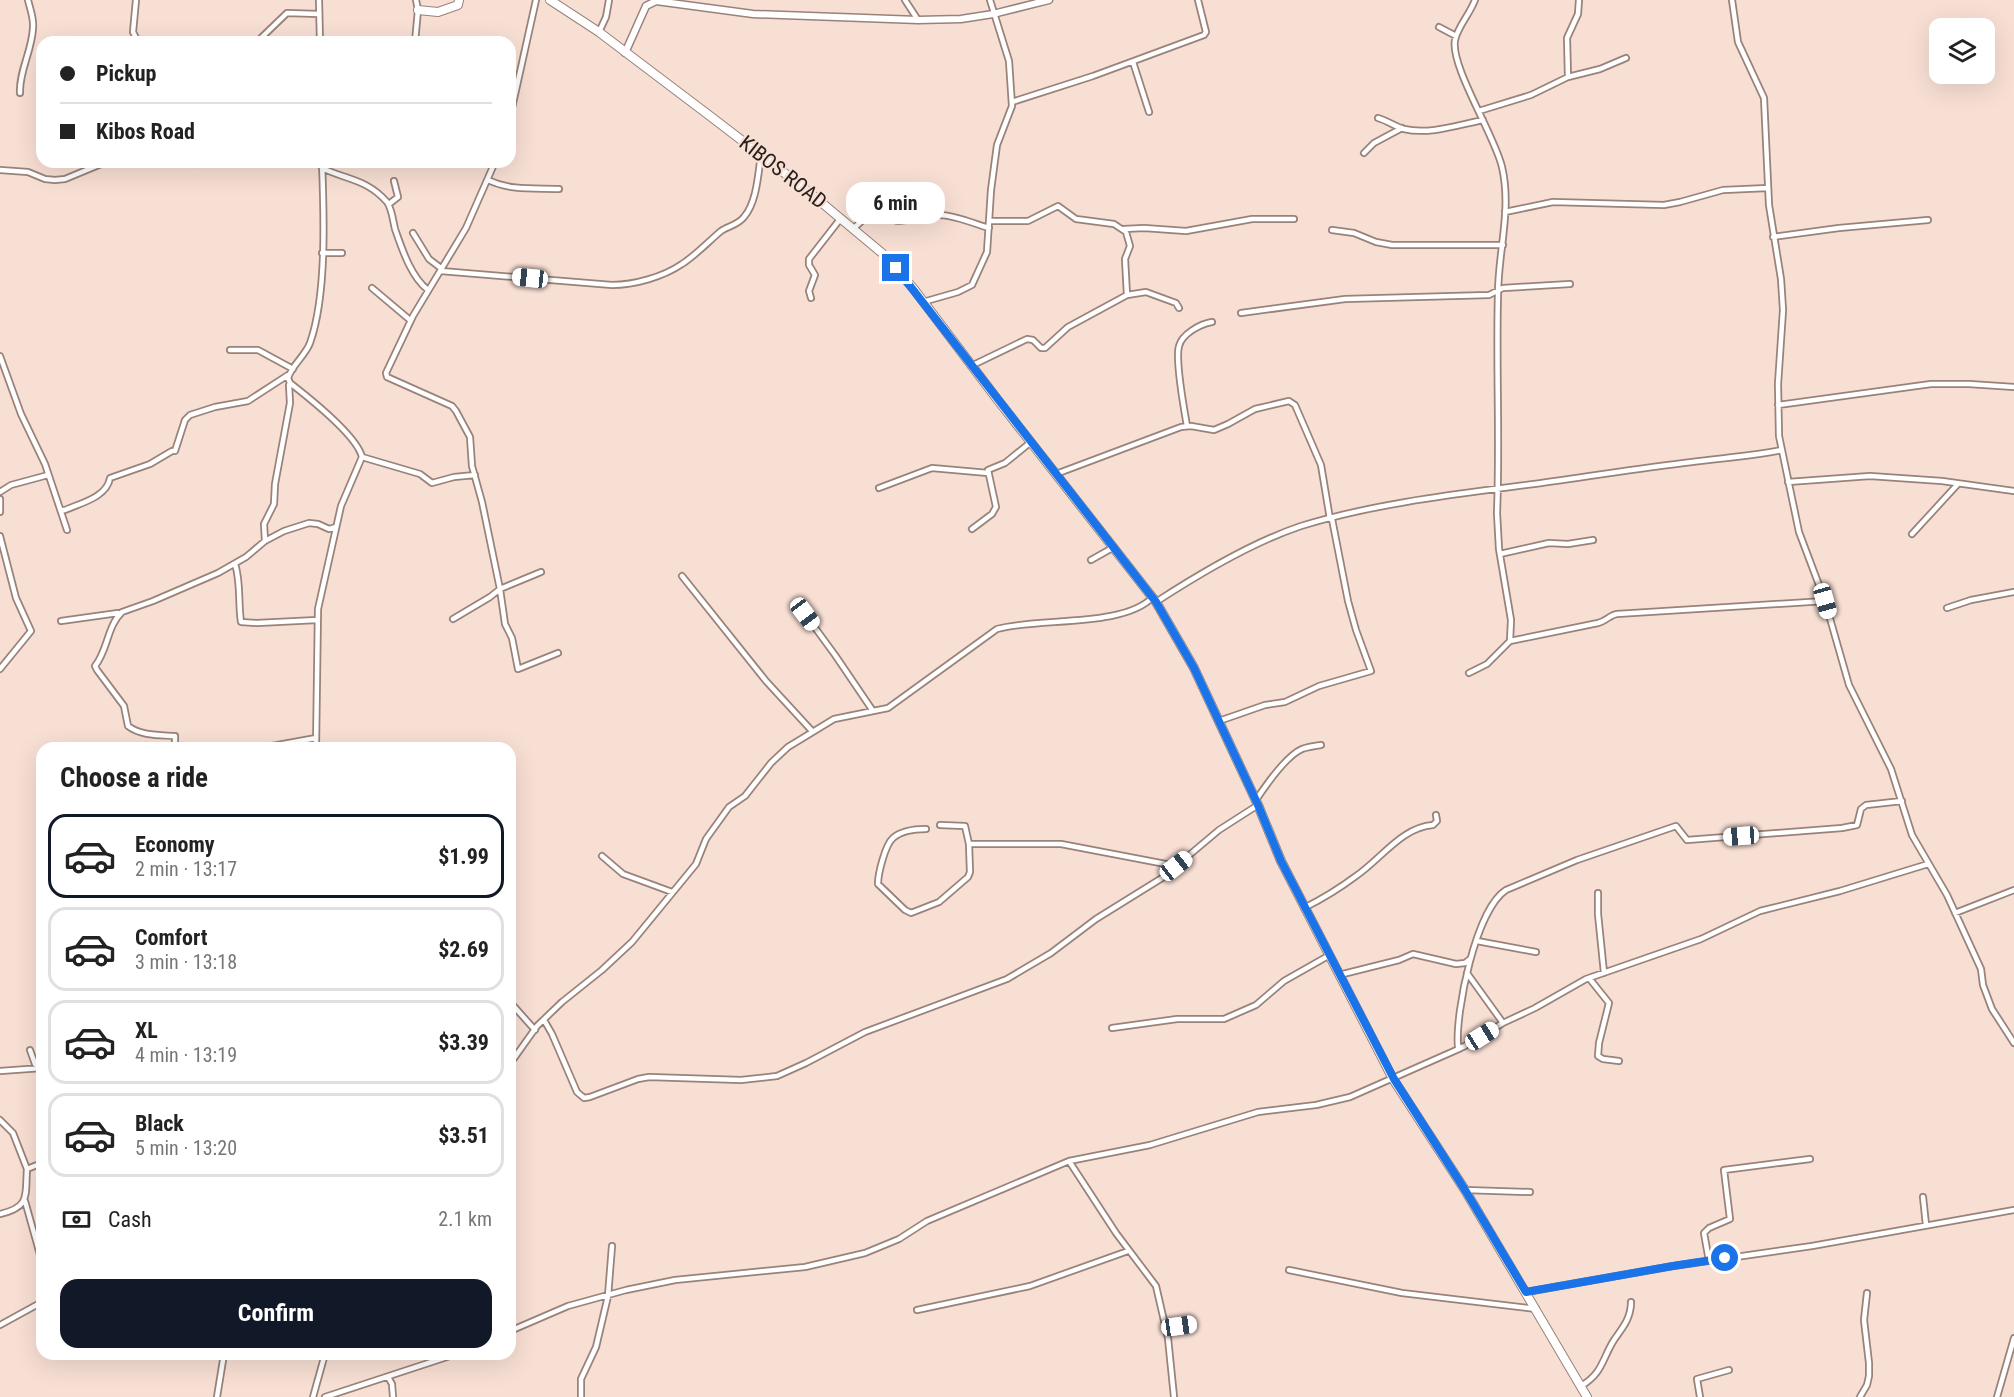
<!DOCTYPE html>
<meta charset="utf-8">
<style>
body{margin:0;font-family:"Roboto Condensed",sans-serif;background:#f6f6f6;color:#222;height:100vh;display:flex;flex-direction:column;font-size:22px;white-space:nowrap}
*{box-sizing:border-box;margin:0}
p{font-size:20px;color:#767676}
.icon{flex:none;width:33px;height:33px;fill:none;stroke:currentColor;stroke-width:2;stroke-linecap:round;stroke-linejoin:round}
.map{position:relative;flex:1;overflow:hidden}
.drawer{position:absolute;left:36px;top:742px;width:480px;height:618px;display:flex;flex-direction:column;background:#fff;border-radius:18px;box-shadow:0 6px 24px #0002}
.drawer>*{flex:none}
.hud{position:absolute;left:36px;top:36px;width:480px;height:132px;border-radius:18px;box-shadow:0 6px 24px #0002;display:grid;align-content:center;height:132px;padding:0 24px;background:#fff}
.buttons{position:absolute;left:1929px;top:18px;display:grid;gap:12px}
.buttons a{display:grid;place-items:center;width:66px;height:66px;border-radius:12px;background:#fff;box-shadow:0 6px 24px #0002;font-size:30px}
.end{position:absolute;width:27px;height:27px;margin:-14px;border:8px solid #1a73e8;background:#fff;box-shadow:0 0 0 3px #fff}
.from{border-radius:50%}
.bubble{position:absolute;height:42px;border-radius:18px;background:#fff;box-shadow:0 6px 24px #0002;font-size:20px;font-weight:700;line-height:42px;text-align:center}
.car{position:absolute;width:18px;height:36px;margin:-18px -9px;border-radius:8px;box-shadow:0 0 4px 2px #0007;background:linear-gradient(#fff 24%,#345 0 40%,#fff 0 76%,#345 0 86%,#fff 0)}
.hud b{display:flex;align-items:center;gap:21px;height:57px;font-size:22px}
.hud b+b{border-top:2px solid #e0e0e0}
.hud i{width:15px;height:15px;background:#222}
ul{padding:0;list-style:none}
li{display:flex;align-items:center;gap:18px;height:84px;margin:0 12px 9px;padding:0 12px;border:3px solid #e0e0e0;border-radius:18px}
li div{flex:1}
li b{display:block;font-size:22px}
li em{font-style:normal;font-weight:700}
li.selected{border-color:#111827}
li>.icon{width:54px;height:54px;stroke-width:1.5}
h2{padding:0 24px;font-size:27px;line-height:72px}
.pay{display:flex;align-items:center;gap:15px;height:66px;padding:0 24px;font-size:22px}
.pay p{margin-inline-start:auto}
.cta{display:flex;gap:12px;margin-top:auto;padding:12px 24px}
.cta a{flex:1;height:69px;border-radius:18px;background:#111827;color:#fff;font-size:24px;font-weight:700;line-height:69px;text-align:center}
.map>svg:first-child{display:block}
.lines{fill:none;stroke-linecap:round;stroke-linejoin:round}
.minor-casing{stroke:#998279;stroke-width:8}
.tertiary-casing{stroke:#998279;stroke-width:9}
.primary-casing{stroke:#998279;stroke-width:10}
.minor{stroke:#fff;stroke-width:4.5}
.tertiary{stroke:#fff;stroke-width:6}
.primary{stroke:#fff;stroke-width:8}
.route{stroke:#1a73e8;stroke-width:8}
.labels{text-anchor:middle;stroke-width:4.5;stroke-linejoin:round;paint-order:stroke}
.street-label{font-size:21px;fill:#271e1b;stroke:#f8dfd4}
</style>
<div class="map">
<svg width="2014" height="1397" viewBox="0 0 2014 1397">
<rect width="100%" height="100%" fill="#f8dfd4"/>
<g class="lines">
<g class="minor-casing">
<path id="minor" d="M136 0 133 32 138 42
M319 0 320 42
M905 0 918 20
M1732 0 1738 42 1764 98 1769 205 1781 279 1783 310 1778 384 1779 436 1799 532 1825 601 1849 685 1891 769 1912 835 1947 895 1981 969 1983 985 1992 1009 2014 1043
M1439 27 1456 36
M599 32 606 17 609 0
M261 42V38L287 13 319 14
M415 42 418 10 416 0
M1133 62 1149 112
M1568 77 1567 38 1578 14 1579 0
M20 93C19 71 32 51 33 28 34 18 30 9 28 0
M1012 102 1093 76 1204 35 1206 32 1198 0
M1479 111 1531 95 1568 77 1600 69 1626 58
M510 117 536 0
M1378 118C1388 121 1396 127 1404 129 1429 135 1458 125 1483 120
M1364 153 1374 143 1402 128
M192 162 194 164
M199 164 223 162
M322 168C347 180 367 179 387 202 392 209 393 221 395 229 402 249 411 277 428 290
M0 170 28 172 45 179 55 180 65 179 106 162
M488 180C511 191 535 188 559 189
M389 204 398 197 394 181
M1505 212 1553 202 1664 205 1680 202 1723 190 1768 188
M989 221H1028L1058 206 1076 219 1114 224 1126 232 1130 246 1125 259 1127 295
M854 228 874 210C901 231 909 215 938 215 952 214 975 224 989 228
M1124 229 1144 228 1186 231 1252 219H1294
M1332 230 1354 233 1376 242 1392 245H1503
M413 233 429 259 442 269
M1773 237 1839 228 1928 220
M322 253H342
M441 271 612 285C634 285 663 277 682 264 696 255 708 242 721 231 728 226 738 225 744 217 757 202 758 174 761 155
M372 288 410 320
M811 298 809 291 815 275 809 265V259L841 218
M923 302 958 292 972 285 987 252 991 190 997 145 1012 106 1009 61 990 0
M1241 313 1345 299 1489 295 1503 288 1570 284
M230 350H258L293 369
M0 356 21 414 45 464 67 530
M971 366 1027 339 1033 340 1041 348H1045L1068 327 1127 295 1146 292 1176 303 1179 308
M1778 405 1931 384H1969L2014 387
M1187 426C1184 409 1175 360 1179 346 1182 334 1200 324 1212 322
M175 451 185 420 190 415 215 407 248 401 288 375
M362 457 420 474 432 483 454 477 475 475
M1056 474 1181 427 1191 426 1214 430 1228 424 1255 409 1289 401 1295 405 1321 465 1330 519
M1788 482 1870 476 1942 481 2014 491
M879 488 932 468 988 473
M0 492 11 485 48 475
M0 499V512
M61 510H65C81 503 107 497 110 478L150 464 172 451
M972 529 992 514 996 507 988 470 1005 463 1031 442
M1912 534 1957 485
M0 536 16 598 31 631 0 669
M265 541 264 524 274 504 275 484 290 403 289 385 290 383
M1500 554 1549 543 1568 544 1593 540
M1091 560 1114 547
M235 564C241 582 238 603 241 622L257 623 317 620
M541 572 500 589 505 624 512 638 518 669 558 653
M682 576 766 681 812 731
M1156 602C1199 574 1253 542 1301 526 1376 503 1457 494 1534 484 1587 477 1639 468 1692 462 1722 458 1752 456 1782 450
M1947 608 1971 600 2014 592
M805 614 835 655 873 711
M453 619 490 597 500 589 482 502 472 466 470 437 456 411 452 406 387 377 386 373 413 316 466 228 495 162
M61 621 118 613
M1510 641 1598 623C1606 621 1610 615 1617 614L1825 601
M1469 673 1487 664 1510 641 1511 620 1499 549 1497 513C1500 440 1496 367 1498 294 1498 252 1512 210 1502 167 1495 136 1450 66 1455 40 1458 26 1470 14 1475 0
M1219 721 1265 705 1285 702 1319 686 1371 671 1356 630 1348 601 1332 519
M175 748V736C159 735 141 736 128 726L124 706 97 670 95 666C108 650 107 626 122 612L153 601 218 573 246 557 265 541 284 531 309 523 318 524 329 529 336 527
M261 748 316 738
M316 748 318 609 341 506 362 457C357 436 308 397 290 383L288 378C292 365 305 356 310 343 327 295 324 214 322 162
M1256 800C1266 785 1286 756 1302 749 1307 747 1314 746 1321 745
M1902 801 1866 805 1861 809 1857 825 1842 828 1687 840 1676 826 1577 860 1506 890C1476 909 1455 1012 1458 1047H1463L1503 1023 1535 1008 1586 979 1701 939 1760 911 1840 891 1928 864
M940 825 965 826 969 844H1061L1176 866
M926 829C916 829 901 831 893 838 885 845 878 874 878 884L905 910 911 913 939 902 968 877 970 872 969 844
M602 856 623 874 672 892
M1598 893V914L1604 973
M1304 908C1322 899 1340 888 1356 876 1381 859 1402 827 1433 825L1437 821 1436 815
M1955 913 2014 890
M1477 941 1536 952
M1467 973 1503 1023
M1339 975 1399 960 1413 954 1456 964 1465 963 1470 959
M1589 978 1609 1003 1599 1043 1598 1056 1603 1059 1619 1061
M510 1002 535 1030
M544 1020 552 1034 577 1092 584 1098 590 1097 638 1079 649 1077 741 1080 777 1076 806 1063 865 1032 1007 979 1051 953 1096 919 1162 878 1219 830 1258 805
M1112 1028 1177 1019H1224L1256 1005 1284 981 1328 956
M30 1050 35 1064 42 1068
M510 1064 537 1026 562 1002 602 970 632 942 696 864 706 839 729 807 745 796 771 763 788 747 834 719 888 708 997 629C1039 617 1123 628 1153 597
M0 1071 42 1068
M0 1120 13 1133 27 1169
M1069 1161 1116 1233 1156 1286 1168 1338 1174 1397
M1465 1190 1530 1192
M1923 1197 1926 1225
M25 1201 42 1262
M0 1214C31 1207 25 1195 27 1169L42 1163
M1709 1261 1704 1233 1709 1228 1730 1219 1724 1170 1810 1159
M1289 1270 1402 1293 1536 1309
M1526 1292 1673 1266 1812 1246 2014 1210
M917 1310 1030 1286 1128 1251
M0 1325 42 1302
M1166 1328 1192 1324
M510 1331 568 1306 626 1290 675 1280 805 1267 865 1253 899 1239 927 1221 1069 1161 1150 1145 1258 1112 1316 1105 1350 1097 1461 1048
M388 1377 392 1384 393 1397
M1581 1386C1603 1373 1602 1359 1614 1340 1623 1327 1631 1318 1631 1302
M217 1397 224 1354
M313 1397 325 1354
M325 1397 456 1354
M581 1397V1379L596 1347 608 1296 612 1246
M1700 1397 1697 1379 1729 1370
M1860 1397 1867 1385 1869 1376V1363L1864 1320 1867 1293
M1997 1397 2014 1338"/>
</g>
<g class="tertiary-casing">
<path id="tertiary" d="M625 53 646 6 656 1 753 14 918 20 961 19 993 14 1049 0"/>
</g>
<g class="primary-casing">
<path id="primary" d="M550 0 599 32 710 116 804 188 882 253 913 288 997 399 1156 602 1194 668 1258 805 1281 861 1393 1079 1465 1190 1587 1397
M418 10 438 12 458 5 459 0"/>
</g>
<use href="#minor" class="minor"/>
<use href="#tertiary" class="tertiary"/>
<use href="#primary" class="primary"/>
</g>
<g class="lines">
<path class="route" d="M896 268 1156 602 1194 668 1258 805 1281 861 1394 1079 1465 1190 1526 1292 1673 1266 1725 1258"/>
</g>
<g class="labels">
<g class="street-label">
<text transform="translate(783 172) rotate(38)" y="7">KIBOS ROAD</text>
</g>
</g>
</svg>
<div class="buttons">
<a><svg class="icon" aria-label="layers" viewBox="0 0 24 24"><path d="M12 4l9 5-9 5-9-5zM3 14l9 5 9-5"/></svg></a>
</div>
<i class="end from" style="left:1725px;top:1258px"></i>
<i class="end" style="left:896px;top:268px"></i>
<div class="bubble" style="left:846px;top:182px;width:99px">6 min</div>
<i class="car" style="left:530px;top:278px;rotate:276deg"></i>
<i class="car" style="left:1825px;top:601px;rotate:164deg"></i>
<i class="car" style="left:805px;top:614px;rotate:143deg"></i>
<i class="car" style="left:1741px;top:836px;rotate:266deg"></i>
<i class="car" style="left:1176px;top:866px;rotate:52deg"></i>
<i class="car" style="left:1482px;top:1036px;rotate:58deg"></i>
<i class="car" style="left:1179px;top:1326px;rotate:82deg"></i>
<div class="hud">
<b><i class="from"></i>Pickup</b>
<b><i></i>Kibos Road</b>
</div>
<section class="drawer">
<h2>Choose a ride</h2>
<ul>
<li class="selected"><svg class="icon" aria-label="car" viewBox="0 0 24 24"><path d="M5 17H2v-5l4-1 3-4h7l3 4 3 1v5h-3M9 17h6M6 11h13"/><circle cx="7" cy="17" r="2"/><circle cx="17" cy="17" r="2"/></svg><div><b>Economy</b><p>2 min · 13:17</p></div><em>$1.99</em></li>
<li><svg class="icon" aria-label="car" viewBox="0 0 24 24"><path d="M5 17H2v-5l4-1 3-4h7l3 4 3 1v5h-3M9 17h6M6 11h13"/><circle cx="7" cy="17" r="2"/><circle cx="17" cy="17" r="2"/></svg><div><b>Comfort</b><p>3 min · 13:18</p></div><em>$2.69</em></li>
<li><svg class="icon" aria-label="car" viewBox="0 0 24 24"><path d="M5 17H2v-5l4-1 3-4h7l3 4 3 1v5h-3M9 17h6M6 11h13"/><circle cx="7" cy="17" r="2"/><circle cx="17" cy="17" r="2"/></svg><div><b>XL</b><p>4 min · 13:19</p></div><em>$3.39</em></li>
<li><svg class="icon" aria-label="car" viewBox="0 0 24 24"><path d="M5 17H2v-5l4-1 3-4h7l3 4 3 1v5h-3M9 17h6M6 11h13"/><circle cx="7" cy="17" r="2"/><circle cx="17" cy="17" r="2"/></svg><div><b>Black</b><p>5 min · 13:20</p></div><em>$3.51</em></li>
</ul>
<div class="pay"><svg class="icon" aria-label="cash" viewBox="0 0 24 24"><path d="M3 7h18v10H3z"/><circle cx="12" cy="12" r="2"/></svg>Cash<p>2.1 km</p></div>
<div class="cta"><a>Confirm</a></div>
</section>
</div>
